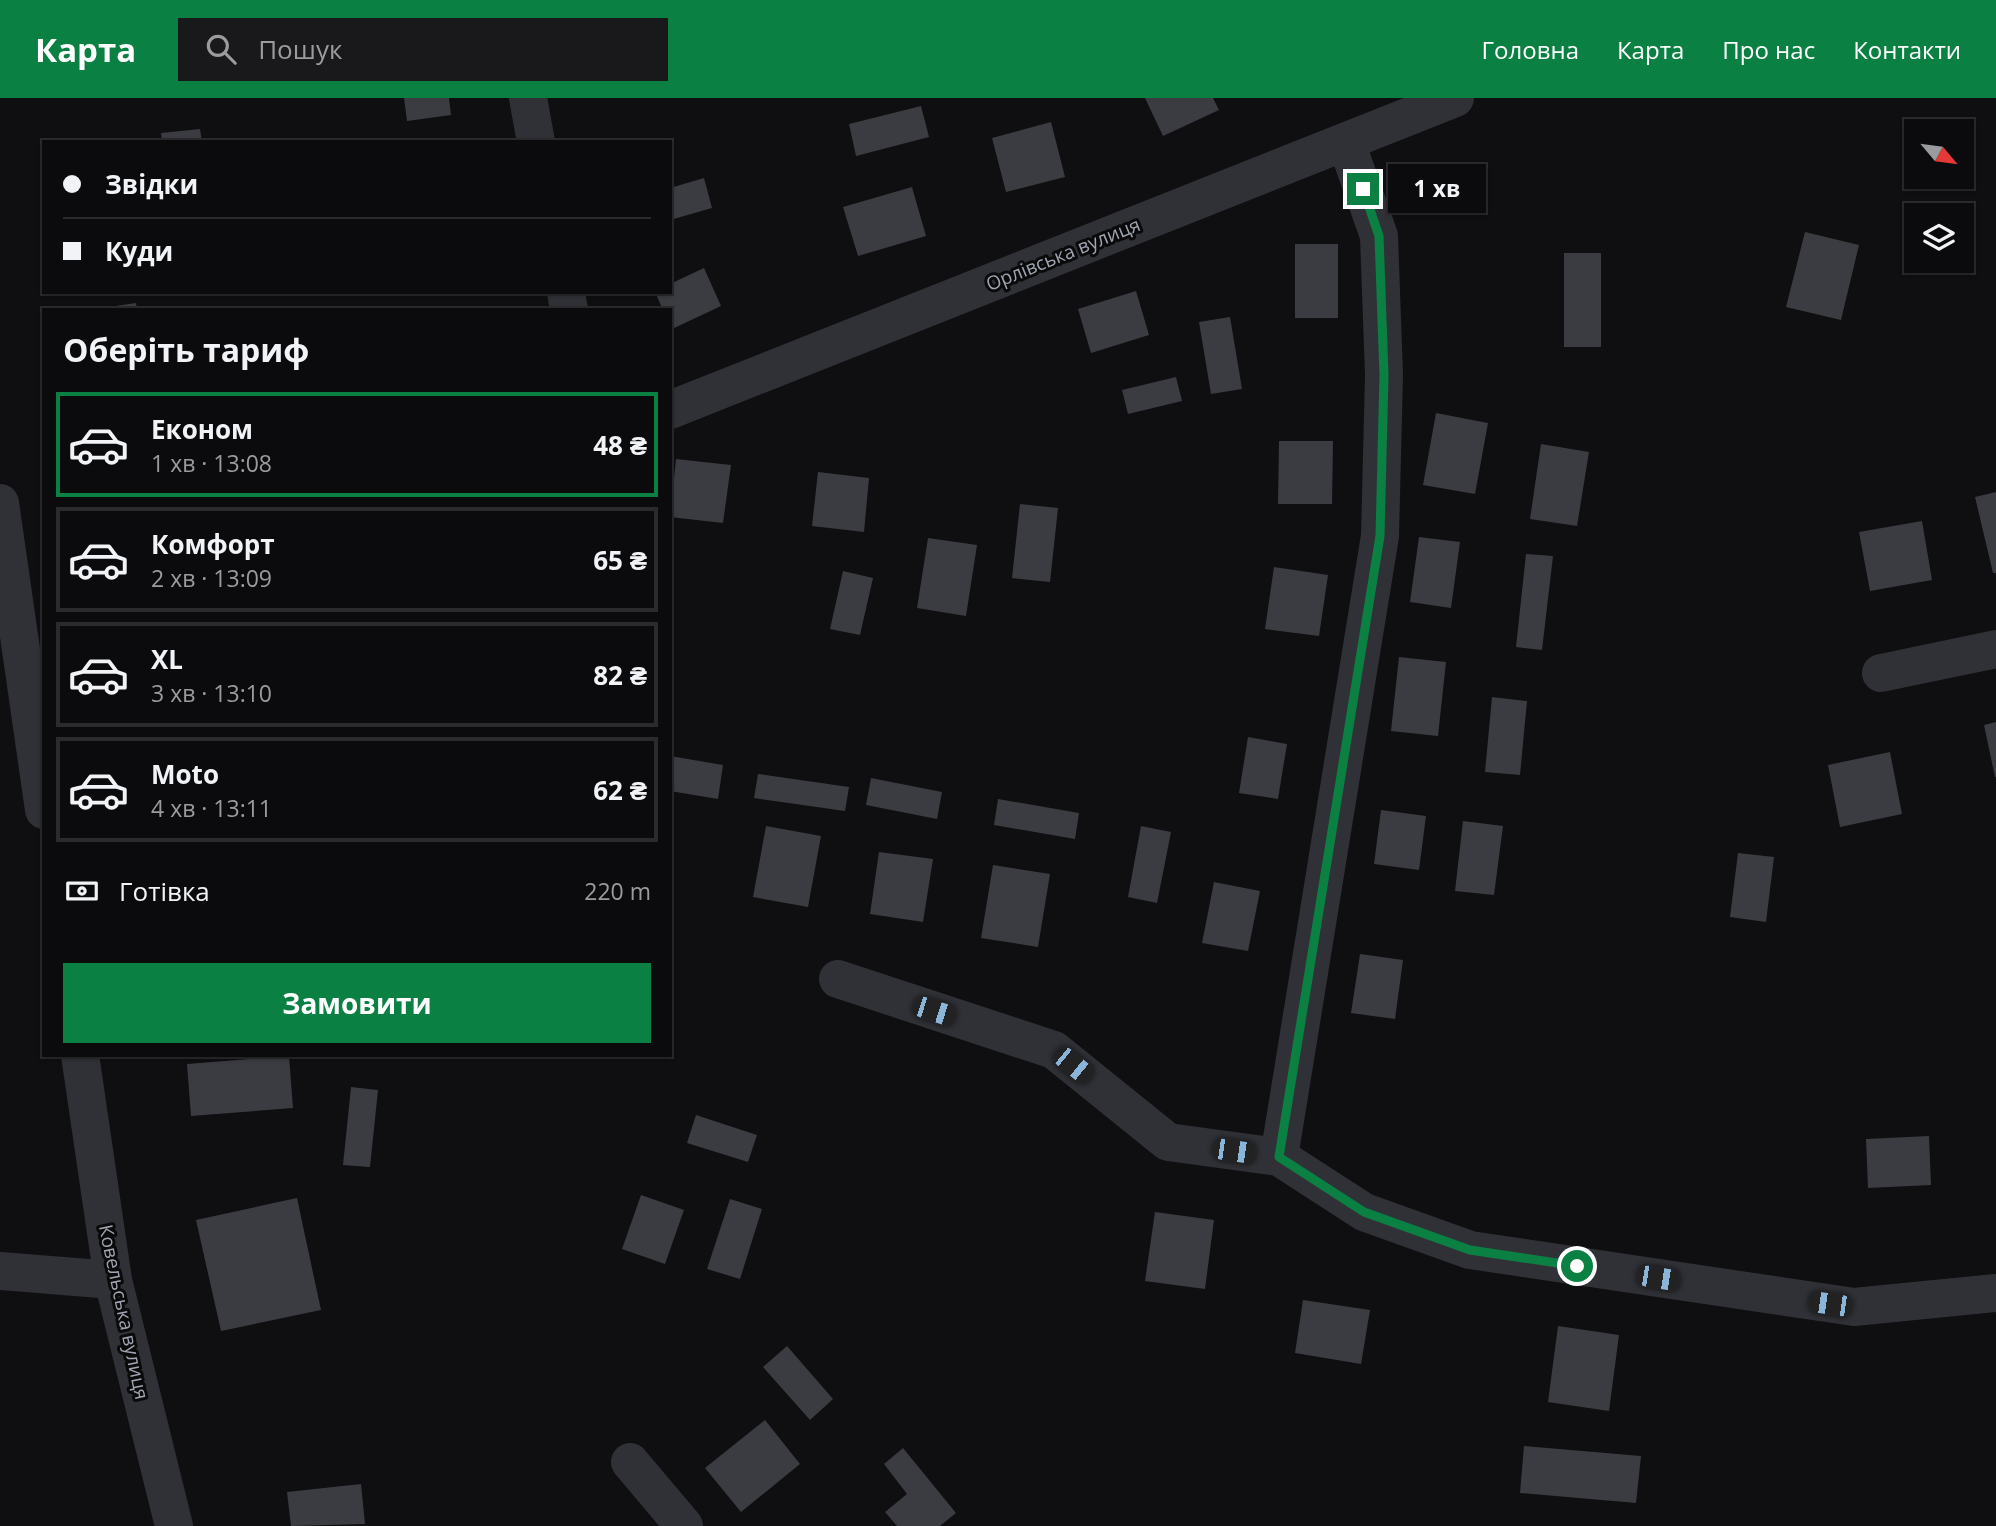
<!DOCTYPE html>
<html lang="uk">
<meta charset="utf-8">
<style>
body{margin:0;font-family:"Open Sans",sans-serif;background:#19191b;color:#f1f3f6;height:100vh;display:flex;flex-direction:column;font-size:26px;white-space:nowrap}
*{box-sizing:border-box;margin:0}
p{font-size:23px;color:#9a9b9d}
.icon{flex:none;width:38px;height:38px;fill:none;stroke:currentColor;stroke-width:2;stroke-linecap:round;stroke-linejoin:round}
.map{position:relative;flex:1;overflow:hidden}
.panel{position:absolute;left:42px;top:210px;width:630px;height:749px;display:flex;flex-direction:column;background:#0b0b0d;border-radius:0px;box-shadow:0 2px 5px #0004,0 0 0 2px #2b2b2e}
.panel>*{flex:none}
.guide{position:absolute;left:42px;top:42px;width:630px;height:154px;border-radius:0px;box-shadow:0 2px 5px #0004,0 0 0 2px #2b2b2e;display:grid;align-content:center;height:154px;padding:0 21px;background:#0b0b0d}
.needle{width:46px;rotate:119deg}
.buttons{position:absolute;left:1904px;top:21px;display:grid;gap:14px}
.buttons a{display:grid;place-items:center;width:70px;height:70px;border-radius:0px;background:#0b0b0d;box-shadow:0 2px 5px #0004,0 0 0 2px #2b2b2e;font-size:35px}
.end{position:absolute;width:32px;height:32px;margin:-16px;border:9px solid #0b8043;background:#fff;box-shadow:0 0 0 4px #fff}
.from{border-radius:50%}
.bubble{position:absolute;height:49px;border-radius:0px;background:#0b0b0d;box-shadow:0 2px 5px #0004,0 0 0 2px #2b2b2e;font-size:23px;font-weight:700;line-height:49px;text-align:center}
.car{position:absolute;width:21px;height:42px;margin:-21px -10px;border-radius:9px;box-shadow:0 0 5px 2px #0007;background:linear-gradient(#222 24%,#8ab4d8 0 40%,#222 0 76%,#8ab4d8 0 86%,#222 0)}
.guide b{display:flex;align-items:center;gap:24px;height:66px;font-size:26px}
.guide b+b{border-top:2px solid #2b2b2e}
.guide i{width:18px;height:18px;background:#f1f3f6}
ul{padding:0;list-style:none}
li{display:flex;align-items:center;gap:21px;height:105px;margin:0 14px 10px;padding:0 7px;border:4px solid #2b2b2e;border-radius:0px}
li div{flex:1}
li b{display:block;font-size:26px}
li em{font-style:normal;font-weight:700}
li.on{border-color:#0b8043}
li>.icon{width:63px;height:63px;stroke-width:1.5}
h2{padding:0 21px;font-size:32px;line-height:84px}
.pay{display:flex;align-items:center;gap:18px;height:77px;padding:0 21px;font-size:26px}
.pay p{margin-inline-start:auto}
.action{display:flex;gap:14px;margin-top:auto;padding:14px 21px}
.action a{flex:1;height:80px;border-radius:0px;background:#0b8043;color:#fff;font-size:28px;font-weight:700;line-height:80px;text-align:center}
header{display:flex;align-items:center;gap:42px;box-sizing:border-box;height:98px;padding:0 35px;background:#0b8043;color:#fff}
header strong{font-size:33px}
nav{display:flex;gap:38px;margin-inline-start:auto;font-size:24px}
.search{width:490px;height:63px;background:#19191b;display:flex;align-items:center;gap:18px;box-sizing:border-box;padding:0 24px;border-radius:0px;color:#9a9b9d;font-size:26px}
.map>svg:first-child{display:block}
.building{fill:#3b3c41}
.lines{fill:none;stroke-linecap:round;stroke-linejoin:round}
.street{stroke:#303136;stroke-width:38}
.route{stroke:#0b8043;stroke-width:9}
.labels{text-anchor:middle;stroke-width:6;stroke-linejoin:round;paint-order:stroke}
.street-label{font-size:19px;fill:#9fa5b2;stroke:#0a0a0b}
</style>
<header>
<strong>Карта</strong>
<div class="search"><svg class="icon" aria-label="search" viewBox="0 0 24 24"><circle cx="10" cy="10" r="6"/><path d="M15 15l6 6"/></svg>Пошук</div>
<nav><a>Головна</a><a>Карта</a><a>Про нас</a><a>Контакти</a></nav>
</header>
<div class="map">
<svg width="1996" height="1428" viewBox="0 0 1996 1428">
<rect width="100%" height="100%" fill="#0f0f11"/>
<path class="building" d="M404 0H449L451 17 407 23Z
M1145 0H1213L1219 12 1163 38Z
M921 8 929 39 856 58 849 26Z
M1051 24 1065 79 1006 94 992 40Z
M200 31 202 44H162L161 35Z
M704 80 712 110 670 122V90Z
M912 89 926 138 858 158 843 109Z
M1805 134 1859 147 1841 222 1786 209Z
M1295 146H1338V220H1295Z
M1564 155H1601V249H1564Z
M704 170 721 208 672 231 670 212H663L655 194H670V186Z
M1136 193 1149 237 1091 255 1078 211Z
M136 205 137 212H102V210Z
M1230 219 1242 291 1211 296 1199 224Z
M1176 279 1182 303 1128 316 1122 292Z
M1436 315 1488 325 1475 396 1423 387Z
M1279 343H1333L1332 406H1278Z
M1541 346 1589 354 1577 428 1530 421Z
M676 361 731 367 723 425 670 419Z
M818 374 869 380 864 434 812 428Z
M1996 394V475H1993L1975 399Z
M1020 406 1058 410 1050 484 1012 480Z
M1922 423 1932 482 1870 493 1859 434Z
M1419 439 1460 444 1451 510 1410 504Z
M928 440 977 447 966 518 917 510Z
M1526 456 1553 458 1542 552 1516 549Z
M1274 469 1328 477 1319 538 1265 531Z
M843 473 873 480 860 537 830 531Z
M1399 559 1446 564 1438 638 1391 633Z
M1492 599 1527 603 1520 677 1485 674Z
M1996 624V679H1995L1984 627Z
M1248 639 1287 646 1278 701 1239 695Z
M1890 654 1902 716 1840 729 1828 667Z
M670 658 723 667 718 701 670 693Z
M758 676 849 689 845 713 754 700Z
M871 680 942 694 937 721 866 707Z
M998 701 1079 715 1075 741 994 727Z
M1381 712 1426 718 1419 772 1374 766Z
M1463 723 1503 728 1494 797 1455 793Z
M766 728 821 738 808 809 753 799Z
M1141 728 1171 734 1157 805 1128 799Z
M879 754 933 761 923 824 870 816Z
M1738 755 1774 759 1766 824 1730 819Z
M993 767 1050 776 1038 849 981 840Z
M1214 784 1260 793 1248 853 1202 845Z
M1360 856 1403 862 1395 921 1351 915Z
M289 958 293 1010 191 1018 187 966Z
M351 989 378 992 370 1069 343 1067Z
M696 1017 757 1037 748 1064 687 1045Z
M1929 1038 1931 1087 1868 1090 1866 1041Z
M641 1097 684 1112 665 1166 622 1151Z
M297 1100 321 1212 221 1233 196 1122Z
M730 1101 762 1111 740 1181 707 1171Z
M1155 1114 1214 1122 1205 1191 1145 1183Z
M1303 1202 1370 1212 1361 1266 1295 1255Z
M1558 1228 1619 1237 1609 1313 1548 1304Z
M787 1248 833 1301 810 1322 763 1269Z
M765 1322 800 1366 741 1414 705 1370Z
M1524 1348 1641 1358 1636 1405 1520 1395Z
M903 1350 956 1415 940 1428H897L885 1414 907 1396 884 1366Z
M361 1386 365 1426 291 1428 287 1394Z"/>
<g class="lines">
<path class="street" d="M528 0 536 44
M566 194 569 212
M670 312 1455 0
M0 405 44 712
M1881 575 1996 551
M838 881 1054 952 1168 1044 1279 1059 1364 1114 1470 1152 1854 1209 1996 1195
M80 957 113 1182 174 1428
M1279 1059 1380 438 1384 277 1379 138 1346 44
M0 1173 113 1182
M630 1364 684 1428"/>
</g>
<g class="lines">
<path class="route" d="M1363 91 1379 138 1384 277 1380 438 1279 1059 1364 1114 1470 1152 1577 1168"/>
</g>
<g class="labels">
<g class="street-label">
<text transform="translate(1063 156) rotate(-22)" y="7">Орлівська вулиця</text>
<text transform="translate(124 1214) rotate(78)" y="7">Ковельська вулиця</text>
</g>
</g>
</svg>
<div class="buttons">
<a><svg class="needle" viewBox="-14 -14 28 28"><path d="M0-13l5 13h-10z" fill="#e53935"/><path d="M0 13l5-13h-10z" fill="#9a9b9d"/></svg></a>
<a><svg class="icon" aria-label="layers" viewBox="0 0 24 24"><path d="M12 4l9 5-9 5-9-5zM3 14l9 5 9-5"/></svg></a>
</div>
<i class="end from" style="left:1577px;top:1168px"></i>
<i class="end" style="left:1363px;top:91px"></i>
<div class="bubble" style="left:1388px;top:66px;width:98px">1 хв</div>
<i class="car" style="left:934px;top:913px;rotate:108deg"></i>
<i class="car" style="left:1073px;top:967px;rotate:129deg"></i>
<i class="car" style="left:1234px;top:1053px;rotate:98deg"></i>
<i class="car" style="left:1658px;top:1180px;rotate:99deg"></i>
<i class="car" style="left:1830px;top:1206px;rotate:278deg"></i>
<div class="guide">
<b><i class="from"></i>Звідки</b>
<b><i></i>Куди</b>
</div>
<section class="panel">
<h2>Оберіть тариф</h2>
<ul>
<li class="on"><svg class="icon" aria-label="car" viewBox="0 0 24 24"><path d="M5 17H2v-5l4-1 3-4h7l3 4 3 1v5h-3M9 17h6M6 11h13"/><circle cx="7" cy="17" r="2"/><circle cx="17" cy="17" r="2"/></svg><div><b>Економ</b><p>1 хв · 13:08</p></div><em>48 ₴</em></li>
<li><svg class="icon" aria-label="car" viewBox="0 0 24 24"><path d="M5 17H2v-5l4-1 3-4h7l3 4 3 1v5h-3M9 17h6M6 11h13"/><circle cx="7" cy="17" r="2"/><circle cx="17" cy="17" r="2"/></svg><div><b>Комфорт</b><p>2 хв · 13:09</p></div><em>65 ₴</em></li>
<li><svg class="icon" aria-label="car" viewBox="0 0 24 24"><path d="M5 17H2v-5l4-1 3-4h7l3 4 3 1v5h-3M9 17h6M6 11h13"/><circle cx="7" cy="17" r="2"/><circle cx="17" cy="17" r="2"/></svg><div><b>XL</b><p>3 хв · 13:10</p></div><em>82 ₴</em></li>
<li><svg class="icon" aria-label="car" viewBox="0 0 24 24"><path d="M5 17H2v-5l4-1 3-4h7l3 4 3 1v5h-3M9 17h6M6 11h13"/><circle cx="7" cy="17" r="2"/><circle cx="17" cy="17" r="2"/></svg><div><b>Moto</b><p>4 хв · 13:11</p></div><em>62 ₴</em></li>
</ul>
<div class="pay"><svg class="icon" aria-label="cash" viewBox="0 0 24 24"><path d="M3 7h18v10H3z"/><circle cx="12" cy="12" r="2"/></svg>Готівка<p>220 m</p></div>
<div class="action"><a>Замовити</a></div>
</section>
</div>
